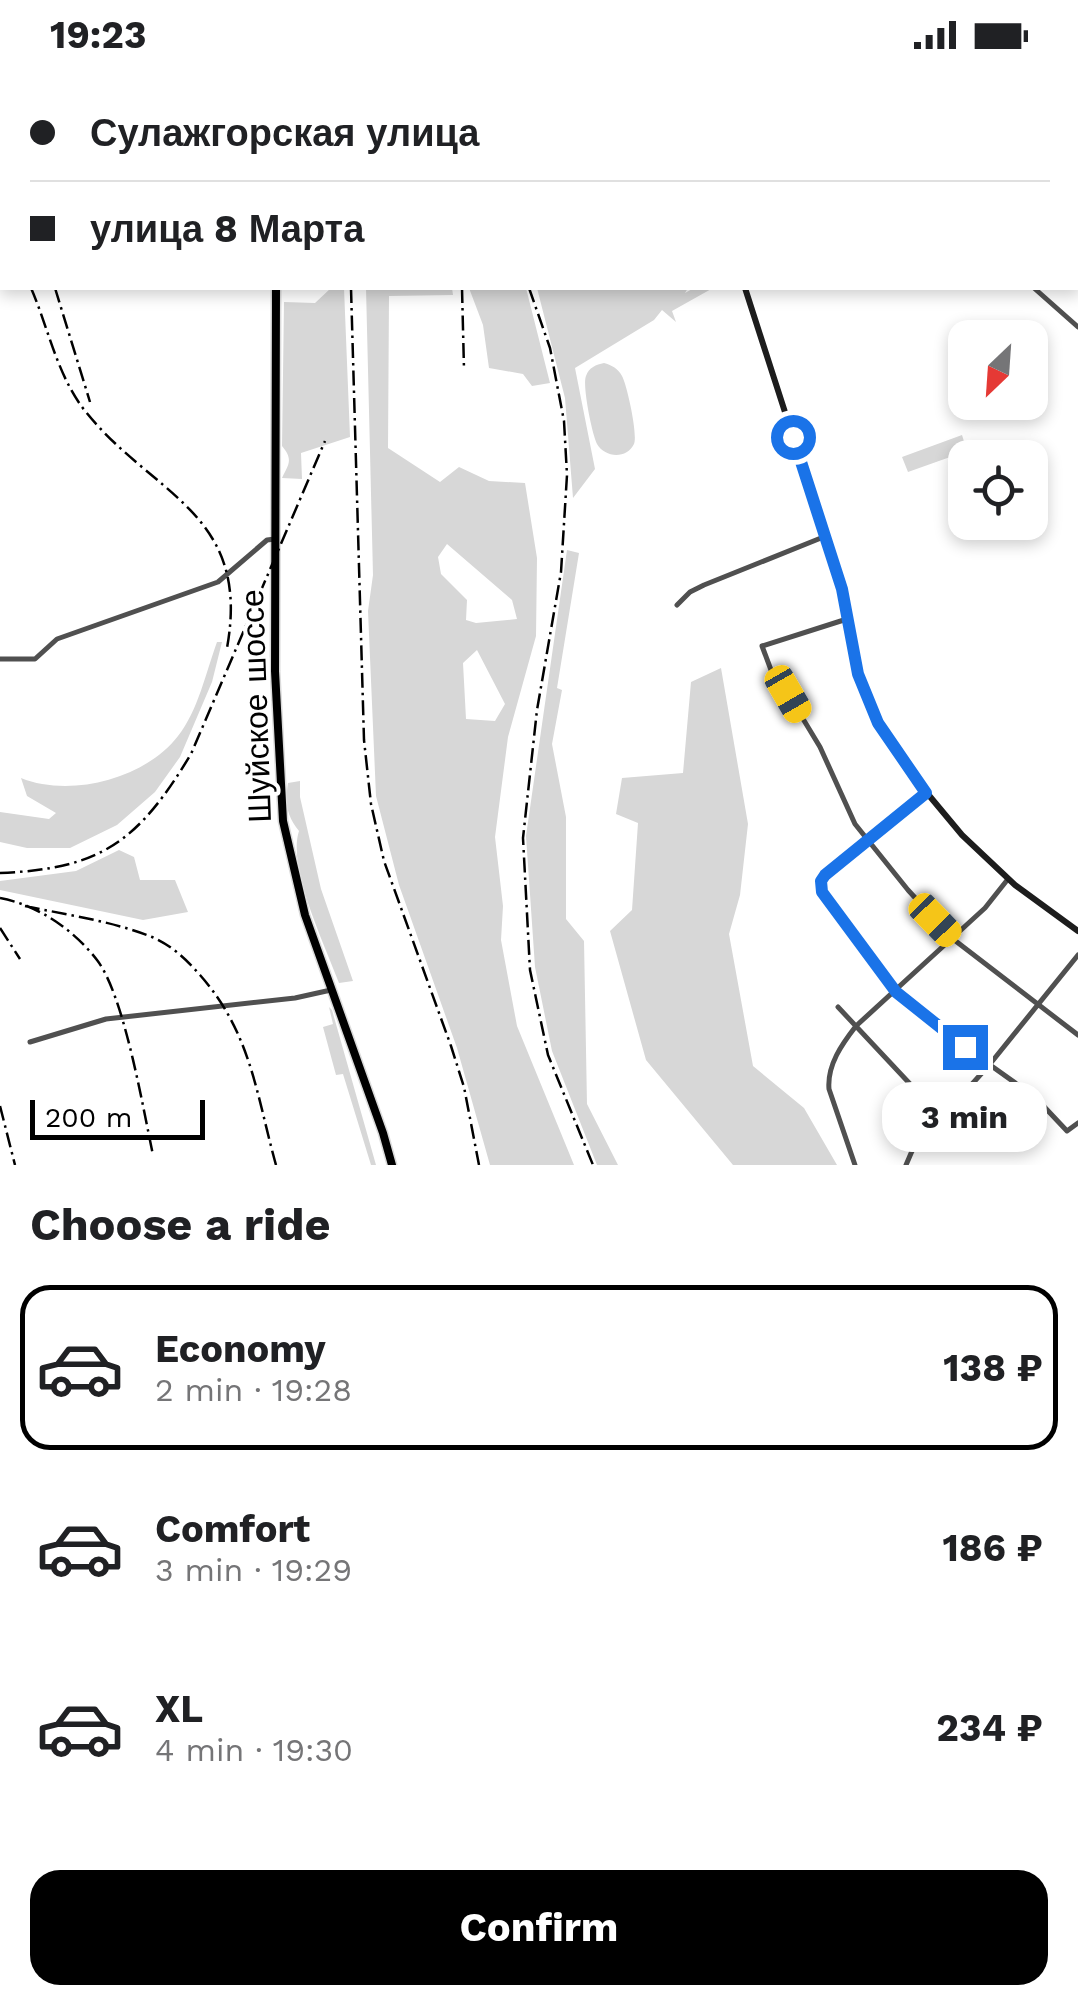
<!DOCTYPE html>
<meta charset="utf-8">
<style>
body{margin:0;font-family:"Work Sans",sans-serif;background:#f6f6f6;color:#202124;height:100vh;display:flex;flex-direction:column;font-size:38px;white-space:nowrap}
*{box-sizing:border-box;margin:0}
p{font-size:32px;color:#757577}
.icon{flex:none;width:55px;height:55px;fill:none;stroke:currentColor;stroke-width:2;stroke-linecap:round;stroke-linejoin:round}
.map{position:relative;height:1095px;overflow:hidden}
.side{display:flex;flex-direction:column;background:#fff;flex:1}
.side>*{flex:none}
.guide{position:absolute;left:0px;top:0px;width:1080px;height:220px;box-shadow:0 5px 15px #0003;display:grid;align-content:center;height:220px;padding:0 30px;background:#fff}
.needle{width:65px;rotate:205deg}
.tools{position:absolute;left:948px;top:250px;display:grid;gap:20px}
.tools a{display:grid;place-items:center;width:100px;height:100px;border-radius:20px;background:#fff;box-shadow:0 5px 15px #0003;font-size:50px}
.scale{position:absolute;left:30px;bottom:25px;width:175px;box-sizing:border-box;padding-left:10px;border:5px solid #000;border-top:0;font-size:28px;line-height:35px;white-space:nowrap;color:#000;-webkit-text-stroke:8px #fff;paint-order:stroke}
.end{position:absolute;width:45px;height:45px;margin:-22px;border:12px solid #1a73e8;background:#fff;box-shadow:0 0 0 5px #fff}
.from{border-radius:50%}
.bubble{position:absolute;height:70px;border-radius:30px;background:#fff;box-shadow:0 5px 15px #0003;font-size:32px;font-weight:700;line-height:70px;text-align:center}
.car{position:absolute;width:30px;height:60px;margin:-30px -15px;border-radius:12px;box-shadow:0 0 8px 2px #0007;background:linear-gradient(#f5c518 24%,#345 0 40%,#f5c518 0 76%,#345 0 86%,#f5c518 0)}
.guide b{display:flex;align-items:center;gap:35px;height:95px;font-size:38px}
.guide b+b{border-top:2px solid #e0e0e0}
.guide i{width:25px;height:25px;background:#202124}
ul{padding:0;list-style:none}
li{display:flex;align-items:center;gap:30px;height:165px;margin:0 20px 15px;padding:0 10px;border:5px solid transparent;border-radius:30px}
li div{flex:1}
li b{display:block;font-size:38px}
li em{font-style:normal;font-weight:700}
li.current{border-color:#000}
li>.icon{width:90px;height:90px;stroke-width:1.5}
h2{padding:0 30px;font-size:45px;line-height:120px}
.button{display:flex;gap:20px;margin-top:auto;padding:20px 30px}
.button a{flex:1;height:115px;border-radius:30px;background:#000;color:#fff;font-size:40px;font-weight:700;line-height:115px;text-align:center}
.status{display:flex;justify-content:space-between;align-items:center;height:70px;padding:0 50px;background:#fff;direction:ltr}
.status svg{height:28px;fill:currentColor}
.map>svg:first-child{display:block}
.green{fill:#d7d7d7;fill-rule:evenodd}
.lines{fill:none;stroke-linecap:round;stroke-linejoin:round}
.primary-casing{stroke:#dbdbdb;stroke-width:11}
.minor{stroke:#505050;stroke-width:5}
.secondary{stroke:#1d1d1d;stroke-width:6}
.primary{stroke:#000;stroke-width:8}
.rail{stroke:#000;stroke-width:2.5;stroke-dasharray:15 5 2.5 5;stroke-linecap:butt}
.route{stroke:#1a73e8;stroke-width:12}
.labels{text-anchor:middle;stroke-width:8;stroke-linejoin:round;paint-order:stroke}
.street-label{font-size:32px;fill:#000;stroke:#fff}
</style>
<div class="status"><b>19:23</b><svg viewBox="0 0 49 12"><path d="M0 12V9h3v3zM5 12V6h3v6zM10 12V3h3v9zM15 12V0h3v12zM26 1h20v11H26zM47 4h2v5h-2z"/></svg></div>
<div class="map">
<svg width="1078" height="1095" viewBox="0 0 1078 1095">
<rect width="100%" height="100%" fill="#fff"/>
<path class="green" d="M331 218H344L350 367 301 383 302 409 282 408C288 395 294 390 282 376L284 232 315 233Z
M366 218H452L453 225 389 226 388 378 440 412 459 397 489 411 525 413 537 488 536 566 508 667 495 767 503 836 501 870 517 956 574 1095H490L457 978 399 815 376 726 368 541 373 505ZM447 474 512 530 517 549 476 553 466 550 467 530 441 504 438 487ZM477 580 505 634 495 651 466 649 463 593Z
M469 218H526L550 313 532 316 523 304 489 298 483 255Z
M537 218H688L685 223 694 218H713L672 241 676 252 662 240 654 250 575 298 595 399 573 428 565 328Z
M604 293C611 295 618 298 622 306 627 315 638 365 634 374 627 389 605 388 597 374 592 364 582 315 586 306 589 297 596 295 604 293Z
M962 365 967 381 908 402 902 387Z
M567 480 579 483 557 618 562 620 552 674 566 747V849L584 871 587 1034 618 1095H597L552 981 535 897 526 766Z
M217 572H222L212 612 180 687 155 722 117 755 70 778H27L0 772V742L49 749 56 743 27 726 21 708C70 728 145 709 178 666 198 641 206 602 217 572Z
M721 598 748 754 740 825 729 864 753 996 804 1038 837 1095H733L646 990 610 861 632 840 638 753 616 744 622 708 683 703 691 612Z
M300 711V727L321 819 353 911 339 913C325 875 287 797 299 761 286 745 285 732 288 713Z
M119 780 134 787 140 810H175L188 842 143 850 0 820V811L76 801Z
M329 937 332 940 376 1095H371L343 1004 336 1005 323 957 333 954Z"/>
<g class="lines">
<g class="primary-casing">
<path id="primary" d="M278 0V2
M276 218 275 601 283 751 305 845 383 1063 392 1095"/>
</g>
<path class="minor" d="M1034 218 1078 257
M677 535 690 522 704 515 826 466
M847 549 762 576 774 608 788 624 820 677 855 754 908 820 953 869 1078 965
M0 589H35L57 569 218 512 267 470 275 469
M926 723 825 805 821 811 822 822 896 922 941 960 1035 1027 1067 1061 1078 1053
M838 937 941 1047
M30 972 106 949 295 928 331 920
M855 1095 829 1019C827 995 842 974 856 956L985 838 1008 809
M906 1095 912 1081 990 994 1078 885"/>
<path class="secondary" d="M647 0 649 2
M903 0 904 2
M745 218 842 519 858 604 877 653 907 699 962 765 1015 815 1078 861"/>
<use href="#primary" class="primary"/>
<path class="rail" d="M342 0V2
M448 0 449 2
M947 0 949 2
M997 0 998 2
M0 134 2 141
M1078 160V161
M31 218C48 257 56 301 82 337 149 425 252 440 227 578
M55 218 90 332
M351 218 364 670 371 734 384 791 451 976 464 1017 479 1095
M462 218 464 299
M529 218 550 278 564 351 567 405 561 502 537 640 523 768 530 900 548 985 593 1095
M0 803C103 799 139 770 191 684L325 371
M0 828C38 835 74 860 97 890 124 925 143 1038 153 1085
M25 836C67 845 112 851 152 867 171 875 186 889 200 905 251 963 256 1023 276 1095
M0 858 20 889
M0 1036 15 1095"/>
</g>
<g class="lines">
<path class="route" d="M793 367 842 519 858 604 878 653 926 723 825 805 821 811 822 822 896 922 965 977"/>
</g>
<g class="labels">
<g class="street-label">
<text transform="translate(256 636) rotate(-92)" y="11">Шуйское шоссе</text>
</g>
</g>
</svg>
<div class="tools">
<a><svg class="needle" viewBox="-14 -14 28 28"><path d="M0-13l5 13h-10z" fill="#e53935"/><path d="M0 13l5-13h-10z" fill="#757577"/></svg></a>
<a><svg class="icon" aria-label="locate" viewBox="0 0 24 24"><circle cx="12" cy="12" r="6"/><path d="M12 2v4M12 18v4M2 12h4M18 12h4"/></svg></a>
</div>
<div class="scale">200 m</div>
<i class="end from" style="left:793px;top:367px"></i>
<i class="end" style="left:965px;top:977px"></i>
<div class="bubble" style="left:882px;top:1012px;width:165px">3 min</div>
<i class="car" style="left:788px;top:624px;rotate:150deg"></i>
<i class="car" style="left:935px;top:850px;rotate:136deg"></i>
<div class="guide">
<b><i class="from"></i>Сулажгорская улица</b>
<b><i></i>улица 8 Марта</b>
</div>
</div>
<section class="side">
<h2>Choose a ride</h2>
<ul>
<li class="current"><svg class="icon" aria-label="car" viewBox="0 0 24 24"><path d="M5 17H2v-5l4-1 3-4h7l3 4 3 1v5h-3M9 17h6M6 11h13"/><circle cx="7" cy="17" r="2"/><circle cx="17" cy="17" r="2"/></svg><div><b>Economy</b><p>2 min · 19:28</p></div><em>138 ₽</em></li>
<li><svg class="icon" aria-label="car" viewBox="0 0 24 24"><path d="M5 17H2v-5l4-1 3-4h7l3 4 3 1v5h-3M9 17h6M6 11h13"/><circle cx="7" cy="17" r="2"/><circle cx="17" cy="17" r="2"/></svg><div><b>Comfort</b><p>3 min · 19:29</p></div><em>186 ₽</em></li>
<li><svg class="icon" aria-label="car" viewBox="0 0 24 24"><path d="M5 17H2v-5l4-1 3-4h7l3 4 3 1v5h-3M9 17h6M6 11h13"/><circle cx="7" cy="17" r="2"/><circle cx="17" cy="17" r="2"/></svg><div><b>XL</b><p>4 min · 19:30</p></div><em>234 ₽</em></li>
</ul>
<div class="button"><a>Confirm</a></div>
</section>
